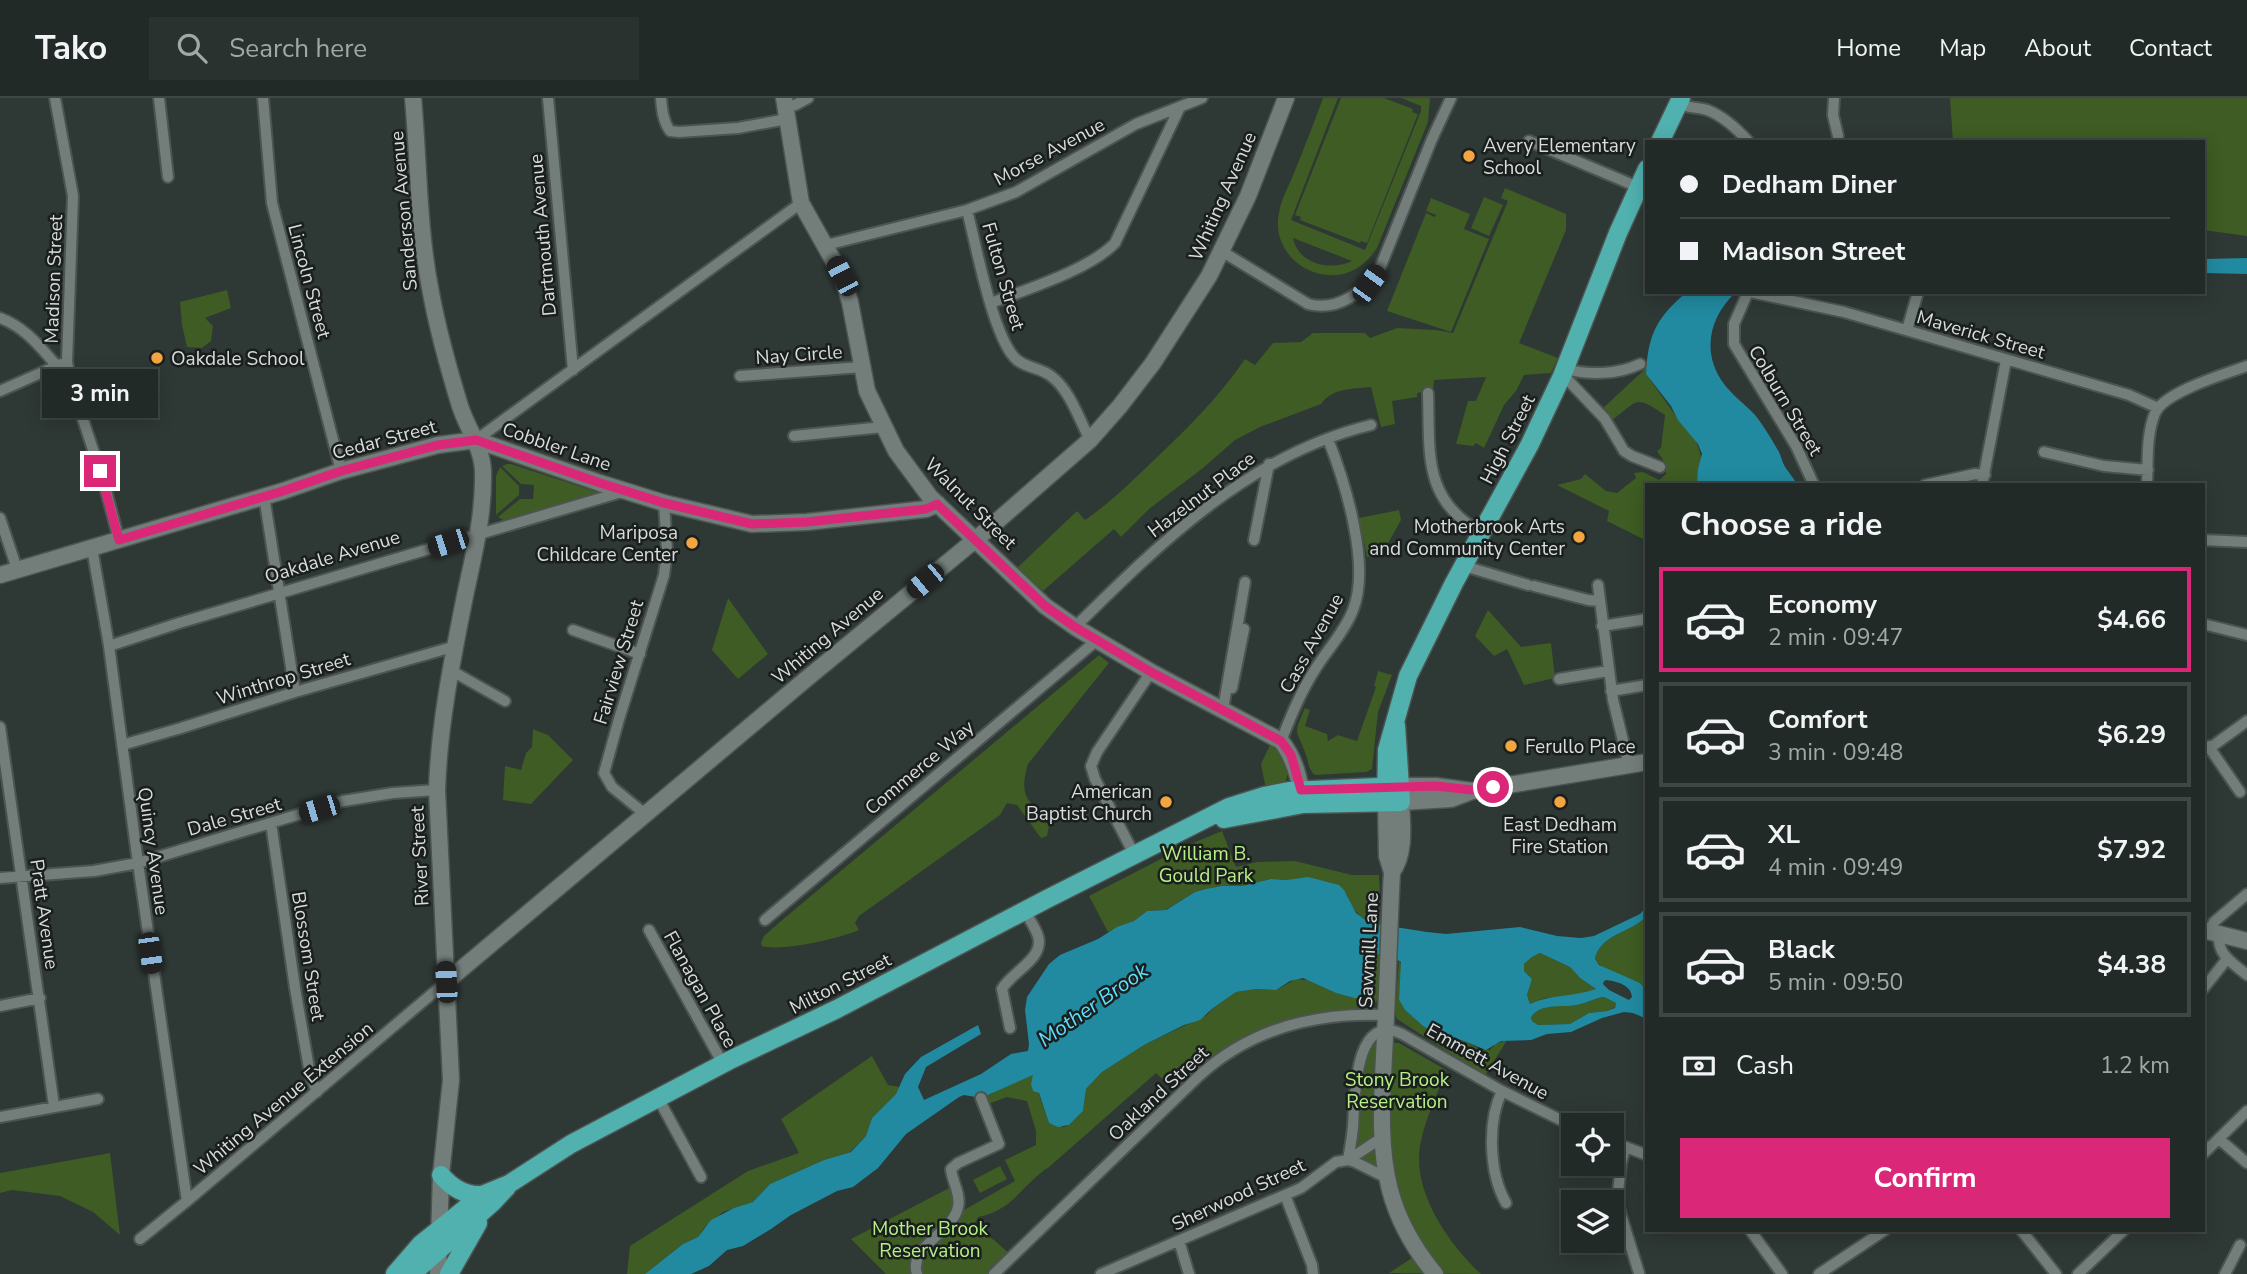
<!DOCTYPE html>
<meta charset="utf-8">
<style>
body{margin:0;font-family:"Nunito Sans",sans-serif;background:#2a3230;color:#f1f3f6;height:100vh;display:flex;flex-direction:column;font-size:26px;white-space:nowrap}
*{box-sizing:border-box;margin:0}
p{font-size:23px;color:#a2a7a8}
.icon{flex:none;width:38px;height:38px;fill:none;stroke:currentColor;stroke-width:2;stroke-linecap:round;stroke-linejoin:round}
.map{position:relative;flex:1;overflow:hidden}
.panel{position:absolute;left:1645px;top:385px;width:560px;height:749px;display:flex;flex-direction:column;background:#222a28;border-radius:0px;box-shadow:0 4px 18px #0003,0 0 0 2px #3f4645}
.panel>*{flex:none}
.hud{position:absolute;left:1645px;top:42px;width:560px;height:154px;border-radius:0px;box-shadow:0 4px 18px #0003,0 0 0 2px #3f4645;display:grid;align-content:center;height:154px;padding:0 35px;background:#222a28}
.fabs{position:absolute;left:1561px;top:1015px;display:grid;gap:14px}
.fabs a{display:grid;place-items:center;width:63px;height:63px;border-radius:0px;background:#222a28;box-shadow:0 4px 18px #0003,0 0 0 2px #3f4645;font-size:35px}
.end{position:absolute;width:32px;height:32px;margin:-16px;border:9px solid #db2777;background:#fff;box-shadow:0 0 0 4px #fff}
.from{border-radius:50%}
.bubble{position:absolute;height:49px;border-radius:0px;background:#222a28;box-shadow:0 4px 18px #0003,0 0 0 2px #3f4645;font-size:23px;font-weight:700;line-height:49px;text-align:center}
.car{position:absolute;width:21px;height:42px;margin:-21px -10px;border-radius:9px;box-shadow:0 0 5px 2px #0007;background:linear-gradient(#222 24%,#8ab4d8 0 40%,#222 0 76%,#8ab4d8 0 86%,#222 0)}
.hud b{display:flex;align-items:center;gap:24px;height:66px;font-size:26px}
.hud b+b{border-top:2px solid #3f4645}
.hud i{width:18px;height:18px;background:#f1f3f6}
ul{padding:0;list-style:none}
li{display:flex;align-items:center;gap:21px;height:105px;margin:0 14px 10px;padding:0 21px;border:4px solid #3f4645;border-radius:0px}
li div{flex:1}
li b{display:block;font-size:26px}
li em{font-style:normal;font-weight:700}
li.on{border-color:#db2777}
li>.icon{width:63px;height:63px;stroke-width:1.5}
h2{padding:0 35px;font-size:32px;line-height:84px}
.pay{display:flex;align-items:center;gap:18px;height:77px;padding:0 35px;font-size:26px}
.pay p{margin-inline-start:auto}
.button{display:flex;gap:14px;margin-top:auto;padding:14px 35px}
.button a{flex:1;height:80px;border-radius:0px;background:#db2777;color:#fff;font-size:28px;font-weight:700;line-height:80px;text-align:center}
header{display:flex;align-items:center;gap:42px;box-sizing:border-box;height:98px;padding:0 35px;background:#222a28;border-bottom:2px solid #3f4645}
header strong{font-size:33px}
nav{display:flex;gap:38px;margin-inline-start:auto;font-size:24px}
.search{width:490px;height:63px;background:#2a3230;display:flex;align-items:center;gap:18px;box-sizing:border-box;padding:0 24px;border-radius:0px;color:#a2a7a8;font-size:26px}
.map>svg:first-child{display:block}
.green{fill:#3e5c23;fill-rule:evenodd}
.water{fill:#218aa0;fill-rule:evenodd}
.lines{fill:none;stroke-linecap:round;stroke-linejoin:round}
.street-casing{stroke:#4c5451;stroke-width:14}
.secondary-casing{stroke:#4c5451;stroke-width:19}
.primary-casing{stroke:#4c5451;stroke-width:21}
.street{stroke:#737e7a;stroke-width:10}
.secondary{stroke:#737e7a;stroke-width:16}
.primary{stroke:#50b1af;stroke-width:18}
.route{stroke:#db2777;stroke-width:9}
.poi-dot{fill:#f2a540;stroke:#1a1e1d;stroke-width:2.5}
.labels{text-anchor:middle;stroke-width:5;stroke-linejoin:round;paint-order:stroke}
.poi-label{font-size:19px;fill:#d7dddb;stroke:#1a1e1d;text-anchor:start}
.street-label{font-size:19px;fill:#d7dddb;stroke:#1a1e1d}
.park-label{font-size:19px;fill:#b5f086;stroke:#1a1e1d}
.water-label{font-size:21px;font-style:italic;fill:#5edffd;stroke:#1a1e1d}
</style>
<header>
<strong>Tako</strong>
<div class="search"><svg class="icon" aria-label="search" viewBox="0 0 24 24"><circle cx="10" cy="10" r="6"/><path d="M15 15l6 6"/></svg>Search here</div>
<nav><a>Home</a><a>Map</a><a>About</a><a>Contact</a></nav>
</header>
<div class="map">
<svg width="2247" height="1176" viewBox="0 0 2247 1176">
<rect width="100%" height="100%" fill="#2e3835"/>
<path class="green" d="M1323 0H1338L1291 122 1365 152 1421 13V8L1401 0H1430L1428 24 1377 150C1366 167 1349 179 1329 177 1297 176 1272 146 1279 115 1281 101 1289 88 1294 75 1304 50 1314 25 1323 0ZM1293 140 1352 163C1329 174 1298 165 1293 140Z
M1341 0H1384L1413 11 1412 14 1418 16 1367 145 1361 143 1360 145 1300 122 1301 119 1295 117Z
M1950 0H2247V138L2203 132V44H1953Z
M1505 90 1566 116V132L1519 245 1558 260 1551 275 1524 277 1516 293 1504 307 1484 350 1476 345 1473 348 1456 346 1468 303H1476L1486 279 1434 282 1433 292 1417 295V299L1392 303 1395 326 1381 329 1371 289C1353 291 1332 290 1321 306L1260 329 1235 342 1203 370 1149 411 1121 439 1114 431 1043 493 1017 470 1077 413 1085 422C1110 405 1132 383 1154 362 1188 330 1219 299 1245 261L1255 267 1273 245 1301 244 1313 235H1365L1370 240 1397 230 1436 232 1453 235 1508 103 1501 100Z
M1484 99 1503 107 1489 138 1471 130Z
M1431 100 1470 116 1464 131 1489 141 1451 234 1387 213 1426 115 1435 119 1436 117 1426 113Z
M227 192 231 210 205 220 213 228 211 243 202 250 187 249 182 227 180 204Z
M1644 267H1647L1646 276 1676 318 1695 339 1702 362 1699 387H1647V443L1607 423 1609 413 1557 387 1581 381 1585 376 1606 393 1617 395 1636 380 1634 375 1643 374 1659 382 1666 376 1665 365 1657 353 1661 350 1665 317C1634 296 1639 302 1611 323L1602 311 1644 272Z
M507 366H511L600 395 503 422 498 419 520 401H533L534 387 521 386 502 368Z
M500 369 519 388V397L496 417V378Z
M1399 412 1401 422 1382 456 1367 459 1359 420Z
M728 500 768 556 738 581 712 552Z
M1488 512 1521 549 1551 545 1555 580 1524 587 1507 551 1494 558 1475 538Z
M1099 557 1109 565 1028 666C1017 704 1032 701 1049 728L1047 738 1041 740 1038 736 1017 707 1007 705 1000 717 859 818 855 825 859 832C841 840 782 854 762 848L761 845 764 838 781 823Z
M1378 573 1392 577 1378 614 1372 671 1366 674 1315 677C1308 671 1309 665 1306 657 1297 631 1292 639 1305 610L1310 612 1305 628 1327 636 1328 643 1338 637 1357 643 1376 589 1374 588Z
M533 631 548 637 573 662 531 706 503 702 505 668 521 672 526 655 532 649Z
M1272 643C1283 653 1293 672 1284 686L1266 692 1261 666Z
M1222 733 1236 769 1257 764 1295 763 1352 777H1379L1381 827C1363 824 1353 814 1347 797L1287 782 1271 781 1242 788H1220L1195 794 1165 812 1147 813 1134 823 1108 834 1089 798 1188 747Z
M1647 818V898L1640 885C1626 878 1603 875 1595 861 1600 836 1631 835 1647 818Z
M1540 855 1570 869 1580 880 1596 891 1581 897 1545 900 1530 906 1527 897 1532 881 1524 873V866L1532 859Z
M1377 856H1380C1380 866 1382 896 1376 904 1370 912 1308 916 1292 920 1245 933 1210 961 1176 994L1156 975 1049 1069C1021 1087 1014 1112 978 1119L973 1129 994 1142 1012 1158 994 1176H886L851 1141 955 1087 957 1116 1015 1083 1005 1062 1036 1047V1033L1027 1003 1007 999 983 1008 981 1000 1034 976C1036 993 1044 1008 1049 1025L1064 1029 1069 1027 1083 1013 1086 991 1102 974 1144 947 1207 917 1213 910 1236 894 1258 891 1276 892 1296 881 1308 882 1336 895 1354 900 1371 887 1374 862Z
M1399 862 1402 868 1399 902 1405 912 1423 928 1435 935 1464 943 1480 951 1490 952 1495 946 1507 942 1485 978 1397 921 1395 914Z
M1604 899 1616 905 1615 909 1607 913 1589 915 1570 926 1538 927 1532 923 1531 919C1544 904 1563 909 1581 906 1589 904 1596 900 1604 899Z
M1373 944 1399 945 1446 972C1438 995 1426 1019 1421 1043 1410 1092 1448 1145 1481 1176L1389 1175 1415 1158 1378 1067H1372L1361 1060C1349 1025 1358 977 1373 944Z
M872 958 888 987 900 989 896 996 872 1020 866 1038 850 1054 824 1062 770 1086 753 1104 723 1114 704 1130 698 1139 683 1146 645 1176H627L630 1148 748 1073 799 1055 781 1021Z
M110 1055 120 1137 93 1114 60 1098 12 1092 0 1095V1075Z
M1000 1068 1007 1081 980 1095 973 1082Z"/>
<path class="water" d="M2247 160V176L2203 175V161Z
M1687 194H1736C1709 219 1701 255 1724 286 1733 298 1745 306 1755 317 1764 328 1772 342 1779 354 1781 358 1782 364 1785 369 1789 375 1794 380 1797 387H1697L1698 371 1702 356 1698 346 1678 322 1671 308 1646 276C1648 236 1657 219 1687 194Z
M1308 779 1339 787 1344 792 1356 815 1367 823 1376 826 1427 834 1446 836 1520 829 1557 838 1581 840 1594 838 1640 816 1647 808V818C1631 835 1600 836 1595 861L1599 867 1640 885 1645 891 1647 898V921L1633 915 1624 914 1602 920 1571 934 1547 936 1531 942 1501 943 1486 952 1464 943 1435 935 1423 928 1405 912 1399 902 1401 864 1389 857 1377 856C1370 869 1372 886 1365 900H1354L1336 895 1303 880 1290 883 1276 892 1257 891 1236 894 1213 910 1200 922 1184 927 1144 947 1102 974 1086 991 1083 1013 1069 1027 1058 1029 1049 1025 1039 995 1033 993 1031 986 1033 977 981 1000 964 997 959 999 906 1036 878 1070 853 1089 837 1093 791 1117 771 1131 743 1148 727 1152 709 1168 691 1176H645L683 1146 698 1139 711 1122 734 1110 753 1104 770 1086 824 1062 851 1054 866 1038 872 1020 896 996 905 976 921 959 978 927 981 936 926 969 918 989 924 1002 981 976 1011 956 1028 953 1029 946 1025 912 1027 899 1049 866 1060 857 1098 841 1117 829 1134 823 1147 813 1166 812 1195 794 1206 791 1221 788H1242L1271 781 1287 782ZM1540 855 1570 869 1580 880 1596 891C1574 899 1551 896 1530 906L1527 897 1532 881 1524 873V866L1532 859ZM1607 882C1618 884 1631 887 1632 899L1629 902 1609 892 1603 886 1604 883ZM1604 899 1616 905 1615 910 1607 913 1589 915 1570 926 1538 927 1532 923 1531 919C1544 903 1563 911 1581 906 1589 904 1595 900 1604 899Z"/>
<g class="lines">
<g class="street-casing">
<path id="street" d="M55 0 73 98 67 264 71 285 104 385 119 442
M159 0 168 79
M263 0 272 105 341 373
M548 0 573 272
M661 0C662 12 663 23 670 33L679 34 738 30 787 21
M1834 0 1833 17 1838 38
M1679 6C1688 10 1697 9 1707 12 1724 18 1738 32 1749 44
M785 9 795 7 808 0
M1529 43 1638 89
M967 112C976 147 992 234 1014 259 1023 270 1040 269 1051 278 1070 292 1079 321 1090 342
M826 147 967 112 1016 94 1136 26 1202 0
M1223 154 1308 206C1339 214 1364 193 1380 170L1432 41 1451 0
M1748 194 1734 226V246L1796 348 1814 387
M1750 194 1844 214 2129 297 2158 310
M991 205C1027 191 1089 172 1115 145L1179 11
M0 220C25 229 40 249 57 268
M1907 232 1918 194
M1565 271C1589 277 1617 277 1640 266
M740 278 862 269
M1562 278 1567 281 1605 321 1624 353 1632 358 1660 369
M0 293 61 266
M1428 295C1430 355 1422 402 1482 435
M794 338 883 329
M476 342 801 105
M2044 354 2104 368 2148 372
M1925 387 1975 376 1985 377
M1982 387 2006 262
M2147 387C2148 364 2146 337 2155 315 2164 294 2225 276 2247 268
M264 398 295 594
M0 420 17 471
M1254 442 1269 366
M2203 442 2247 444
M92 450 109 548 138 765 187 1103
M1464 468 1528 487
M1598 487 1613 602 1629 667
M1534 488 1588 502 1599 503
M2203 526 2247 537
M1602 528 1647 521
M1075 529C1160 445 1250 356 1371 327
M573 532 640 556
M109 548 179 525 625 393
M452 573 505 603
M1559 581 1608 573
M1232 590 1244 531
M1611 593 1647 587
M1223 611 1245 484
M0 629 54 1008
M1281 643C1291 618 1301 593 1316 570 1328 551 1345 533 1353 512 1371 467 1345 384 1328 341
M122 647 181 630 295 594 456 548
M2209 649 2240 694
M2203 650 2214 647 2247 623
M645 716 612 689 604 675 619 621 664 477 667 452 664 405
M271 725 295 890 310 976 317 994
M1134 756 1095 681 1091 668 1097 654 1151 574
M0 780 94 773 138 765 343 703 393 695 437 692
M765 822 1096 543
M649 832 723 966
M2209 834 2214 824 2247 796
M2219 837C2217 857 2233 865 2247 877
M2203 891 2227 861
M0 908 40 900
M1010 930 1002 891C1011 874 1045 861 1038 838 1035 829 1029 821 1025 813
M1502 993C1487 1024 1489 1075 1506 1105
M658 1000 701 1079
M0 1019 98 1001
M2219 1041 2247 1065
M1612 1044 1647 1057
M1625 1050 1621 1066 1617 1104 1639 1175
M2203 1056 2247 1013
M1348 1062C1350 1051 1352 1040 1353 1029 1355 1002 1353 913 1402 936L1502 993 1573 1028
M1348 1062 1383 1039
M1285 1097 1312 1167 1313 1176
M1750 1132 1782 1176
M2021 1132 2056 1176
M140 1141 187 1103 446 884
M1179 1143 1189 1176
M917 1176C908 1148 953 1135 958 1109 961 1096 952 1083 951 1071L958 1065 999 1046 981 1000
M994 1176 1200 977C1252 930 1317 914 1386 917
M1101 1176 1301 1090 1336 1064 1348 1062 1355 1064 1387 1080
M1819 1176 1885 1132
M2078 1176 2124 1132
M2225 1176 2240 1147"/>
</g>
<g class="secondary-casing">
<path id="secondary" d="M413 0C419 65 418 131 431 195 438 233 449 272 460 308 467 330 482 349 483 373 484 418 474 455 465 498 452 563 439 627 437 692L451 982 441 1077 438 1176
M784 0 801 105 842 178 850 204 867 293 896 353 930 399 1045 508 1075 529 1151 574 1281 643C1295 660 1300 682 1303 704
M0 477 283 393 341 373 438 347 476 342 600 385 664 405 752 426 807 424 926 411 938 406
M1400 688H1436L1472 693
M1386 704 1387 758 1392 774C1389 829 1388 884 1385 938 1383 988 1377 1043 1390 1092 1398 1122 1415 1152 1435 1176
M1392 774C1406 755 1402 726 1401 704L1451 701 1472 693 1647 664
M2203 832 2247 843
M446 884 805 582 987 432 1090 342 1120 308 1153 265 1209 178 1248 98 1286 0"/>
</g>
<g class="primary-casing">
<path id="primary" d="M1660 44 1681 0
M1386 704 1387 652 1408 578 1454 485 1530 346 1562 278 1618 135 1647 71
M1224 721 1303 706 1401 704 1396 627
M441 1077C452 1090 465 1098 482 1097
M395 1176 421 1146 482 1097 509 1086 571 1046 732 961 837 911 1047 801 1229 709 1264 698 1289 693 1400 688
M412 1176 492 1105 507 1089
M449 1176 478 1125"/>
</g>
<use href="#street" class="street"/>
<use href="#secondary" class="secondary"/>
<use href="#primary" class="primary"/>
</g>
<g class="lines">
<path class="route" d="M100 373 119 442 283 393 341 373 438 347 476 342 600 385 664 405 752 426 807 424 926 411 937 406 1045 508 1075 529 1151 574 1281 643 1291 657 1301 692 1436 688 1472 692 1493 689"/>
</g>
<g class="poi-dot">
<circle cx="1469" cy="58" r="7"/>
<circle cx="157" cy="260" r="7"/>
<circle cx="1579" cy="439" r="7"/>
<circle cx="692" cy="445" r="7"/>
<circle cx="1511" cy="648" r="7"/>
<circle cx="1166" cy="704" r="7"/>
<circle cx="1560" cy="704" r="7"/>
</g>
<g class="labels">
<g class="poi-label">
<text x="1483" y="54">Avery Elementary<tspan x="1483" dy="22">School</tspan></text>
<text x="171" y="267">Oakdale School</text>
<text x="1565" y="435" text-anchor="end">Motherbrook Arts<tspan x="1565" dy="22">and Community Center</tspan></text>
<text x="678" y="441" text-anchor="end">Mariposa<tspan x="678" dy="22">Childcare Center</tspan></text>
<text x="1525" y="655">Ferullo Place</text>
<text x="1152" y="700" text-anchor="end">American<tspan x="1152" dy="22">Baptist Church</tspan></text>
<text x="1560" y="733" text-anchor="middle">East Dedham<tspan x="1560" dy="22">Fire Station</tspan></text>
</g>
<g class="street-label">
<text transform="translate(1049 53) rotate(-28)" y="7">Morse Avenue</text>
<text transform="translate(1222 98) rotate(-66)" y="7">Whiting Avenue</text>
<text transform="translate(403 113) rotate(-95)" y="7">Sanderson Avenue</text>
<text transform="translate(542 137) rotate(-95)" y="7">Dartmouth Avenue</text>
<text transform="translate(1004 178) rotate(74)" y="7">Fulton Street</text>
<text transform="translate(53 181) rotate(-88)" y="7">Madison Street</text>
<text transform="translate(310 183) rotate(75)" y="7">Lincoln Street</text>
<text transform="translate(1981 236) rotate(16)" y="7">Maverick Street</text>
<text transform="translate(799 256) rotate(-4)" y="7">Nay Circle</text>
<text transform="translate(1786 302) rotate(59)" y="7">Colburn Street</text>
<text transform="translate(384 341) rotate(-15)" y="7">Cedar Street</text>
<text transform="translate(1507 341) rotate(-63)" y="7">High Street</text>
<text transform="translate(557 348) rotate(19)" y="7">Cobbler Lane</text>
<text transform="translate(1201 396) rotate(-37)" y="7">Hazelnut Place</text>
<text transform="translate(971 405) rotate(45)" y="7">Walnut Street</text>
<text transform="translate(332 458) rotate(-17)" y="7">Oakdale Avenue</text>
<text transform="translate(827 537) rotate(-40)" y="7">Whiting Avenue</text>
<text transform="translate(1311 545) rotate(-61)" y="7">Cass Avenue</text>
<text transform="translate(618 564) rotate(-73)" y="7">Fairview Street</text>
<text transform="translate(283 580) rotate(-17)" y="7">Winthrop Street</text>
<text transform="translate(919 669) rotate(-40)" y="7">Commerce Way</text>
<text transform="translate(234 718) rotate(-16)" y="7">Dale Street</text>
<text transform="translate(154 753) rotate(82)" y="7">Quincy Avenue</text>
<text transform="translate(419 758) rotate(-93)" y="7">River Street</text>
<text transform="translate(45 816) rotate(82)" y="7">Pratt Avenue</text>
<text transform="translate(1368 852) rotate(-87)" y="7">Sawmill Lane</text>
<text transform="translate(309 858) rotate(81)" y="7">Blossom Street</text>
<text transform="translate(840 885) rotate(-27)" y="7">Milton Street</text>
<text transform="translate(701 891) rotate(61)" y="7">Flanagan Place</text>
<text transform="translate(1488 963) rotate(29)" y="7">Emmett Avenue</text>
<text transform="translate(1158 995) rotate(-43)" y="7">Oakland Street</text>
<text transform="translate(283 1000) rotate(-40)" y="7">Whiting Avenue Extension</text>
<text transform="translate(1238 1096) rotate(-25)" y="7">Sherwood Street</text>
</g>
<g class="park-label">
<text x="1206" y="762">William B.<tspan x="1206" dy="22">Gould Park</tspan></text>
<text x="1397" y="988">Stony Brook<tspan x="1397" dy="22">Reservation</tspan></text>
<text x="930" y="1137">Mother Brook<tspan x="930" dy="22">Reservation</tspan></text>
</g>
<g class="water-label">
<text transform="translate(1093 907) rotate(-35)" y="7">Mother Brook</text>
</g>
</g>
</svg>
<div class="fabs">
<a><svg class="icon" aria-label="locate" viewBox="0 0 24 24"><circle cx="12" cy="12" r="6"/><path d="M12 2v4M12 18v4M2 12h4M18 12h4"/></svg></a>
<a><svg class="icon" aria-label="layers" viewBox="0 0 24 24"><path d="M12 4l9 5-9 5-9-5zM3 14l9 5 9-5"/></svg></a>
</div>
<i class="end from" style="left:1493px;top:689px"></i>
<i class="end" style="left:100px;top:373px"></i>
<div class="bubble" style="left:42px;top:271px;width:116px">3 min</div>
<i class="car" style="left:842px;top:178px;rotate:332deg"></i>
<i class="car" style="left:1369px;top:186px;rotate:36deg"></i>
<i class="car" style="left:448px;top:445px;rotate:252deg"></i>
<i class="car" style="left:925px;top:483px;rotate:230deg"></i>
<i class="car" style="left:319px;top:711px;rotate:253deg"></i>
<i class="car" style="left:150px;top:855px;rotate:172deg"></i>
<i class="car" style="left:446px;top:884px;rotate:357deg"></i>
<div class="hud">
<b><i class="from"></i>Dedham Diner</b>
<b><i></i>Madison Street</b>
</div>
<section class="panel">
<h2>Choose a ride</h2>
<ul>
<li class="on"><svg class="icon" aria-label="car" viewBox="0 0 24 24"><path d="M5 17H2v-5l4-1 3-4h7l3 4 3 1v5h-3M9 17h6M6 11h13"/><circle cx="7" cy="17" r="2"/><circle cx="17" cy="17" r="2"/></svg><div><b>Economy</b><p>2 min · 09:47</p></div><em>$4.66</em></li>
<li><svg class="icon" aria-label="car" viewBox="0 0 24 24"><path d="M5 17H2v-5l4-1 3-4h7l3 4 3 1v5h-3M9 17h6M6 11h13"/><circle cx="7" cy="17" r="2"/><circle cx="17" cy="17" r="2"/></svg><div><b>Comfort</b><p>3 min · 09:48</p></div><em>$6.29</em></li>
<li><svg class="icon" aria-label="car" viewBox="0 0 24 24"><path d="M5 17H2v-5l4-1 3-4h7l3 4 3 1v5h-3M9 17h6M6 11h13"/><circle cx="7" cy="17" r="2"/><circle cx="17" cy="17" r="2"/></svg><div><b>XL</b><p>4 min · 09:49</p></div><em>$7.92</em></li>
<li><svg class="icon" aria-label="car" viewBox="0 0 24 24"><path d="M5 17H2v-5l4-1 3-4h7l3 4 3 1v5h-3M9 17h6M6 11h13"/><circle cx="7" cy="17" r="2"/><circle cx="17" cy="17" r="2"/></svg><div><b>Black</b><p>5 min · 09:50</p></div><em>$4.38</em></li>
</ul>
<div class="pay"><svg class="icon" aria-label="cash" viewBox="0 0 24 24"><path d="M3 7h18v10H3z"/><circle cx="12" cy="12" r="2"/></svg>Cash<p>1.2 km</p></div>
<div class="button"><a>Confirm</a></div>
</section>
</div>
